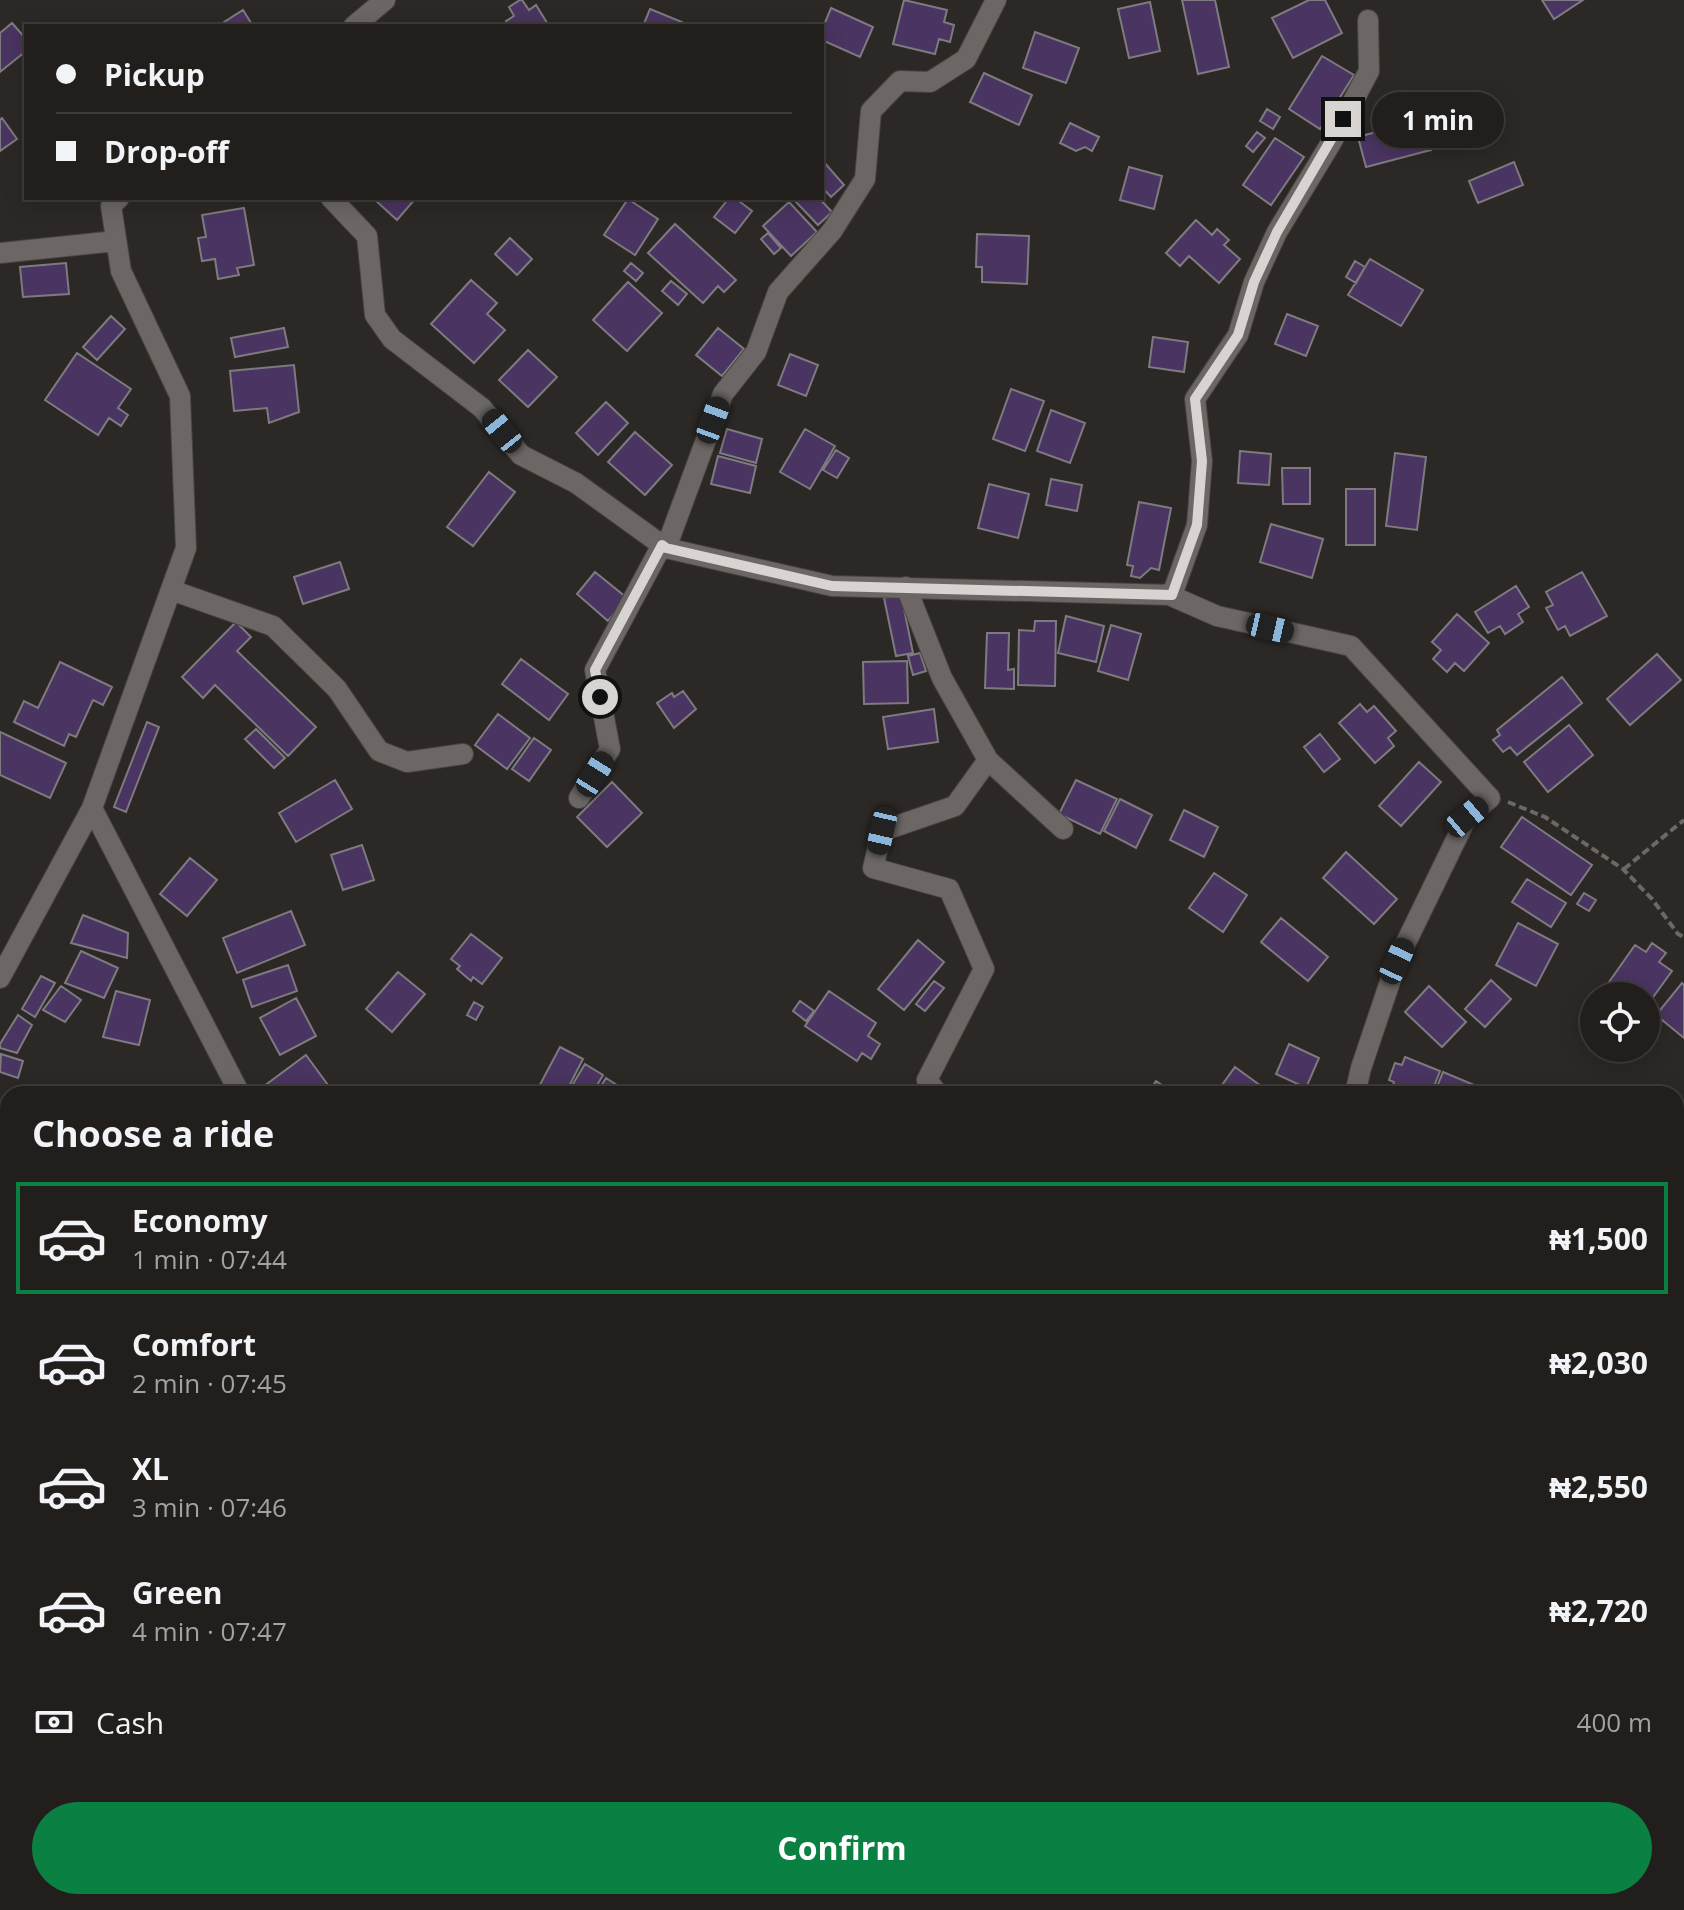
<!DOCTYPE html>
<meta charset="utf-8">
<style>
body{margin:0;font-family:"Open Sans",sans-serif;background:#2d2b29;color:#f1f3f6;height:100vh;display:flex;flex-direction:column;font-size:30px;white-space:nowrap}
*{box-sizing:border-box;margin:0}
p{font-size:26px;color:#a2a2a3}
.icon{flex:none;width:44px;height:44px;fill:none;stroke:currentColor;stroke-width:2;stroke-linecap:round;stroke-linejoin:round}
.map{position:relative;flex:1;overflow:hidden}
.panel{position:absolute;left:0px;top:1086px;width:1684px;height:824px;display:flex;flex-direction:column;background:#211e1c;border-radius:24px 24px 0 0;box-shadow:0 4px 20px #0003,0 0 0 2px #3e3c3b}
.panel>*{flex:none}
.banner{position:absolute;left:24px;top:24px;width:800px;height:176px;border-radius:0px;box-shadow:0 4px 20px #0003,0 0 0 2px #3e3c3b;display:grid;align-content:center;height:176px;padding:0 32px;background:#211e1c}
.fabs{position:absolute;left:1580px;top:982px;display:grid;gap:16px}
.fabs a{display:grid;place-items:center;width:80px;height:80px;border-radius:50%;background:#211e1c;box-shadow:0 4px 20px #0003,0 0 0 2px #3e3c3b;font-size:40px}
.end{position:absolute;width:36px;height:36px;margin:-18px;border:10px solid #d7d4d2;background:#111;box-shadow:0 0 0 4px #111}
.from{border-radius:50%}
.bubble{position:absolute;height:56px;border-radius:28px;background:#211e1c;box-shadow:0 4px 20px #0003,0 0 0 2px #3e3c3b;font-size:26px;font-weight:700;line-height:56px;text-align:center}
.car{position:absolute;width:24px;height:48px;margin:-24px -12px;border-radius:10px;box-shadow:0 0 6px 2px #0007;background:linear-gradient(#222 24%,#8ab4d8 0 40%,#222 0 76%,#8ab4d8 0 86%,#222 0)}
.banner b{display:flex;align-items:center;gap:28px;height:76px;font-size:30px}
.banner b+b{border-top:2px solid #3e3c3b}
.banner i{width:20px;height:20px;background:#f1f3f6}
ul{padding:0;list-style:none}
li{display:flex;align-items:center;gap:24px;height:112px;margin:0 16px 12px;padding:0 16px;border:4px solid transparent;border-radius:0px}
li div{flex:1}
li b{display:block;font-size:30px}
li em{font-style:normal;font-weight:700}
li.active{border-color:#0b8043}
li>.icon{width:72px;height:72px;stroke-width:1.5}
h2{padding:0 32px;font-size:36px;line-height:96px}
.pay{display:flex;align-items:center;gap:20px;height:88px;padding:0 32px;font-size:30px}
.pay p{margin-inline-start:auto}
.primary-button{display:flex;gap:16px;margin-top:auto;padding:16px 32px}
.primary-button a{flex:1;height:92px;border-radius:48px;background:#0b8043;color:#fff;font-size:32px;font-weight:700;line-height:92px;text-align:center}
.map>svg:first-child{display:block}
.building{fill:#4a3461;stroke:#7d7b80;stroke-width:2}
.lines{fill:none;stroke-linecap:round;stroke-linejoin:round}
.service-casing{stroke:#474441;stroke-width:12}
.minor-casing{stroke:#474441;stroke-width:22}
.secondary-casing{stroke:#474441;stroke-width:26}
.path{stroke:#6b6865;stroke-width:4;stroke-dasharray:8 4;stroke-linecap:butt}
.service{stroke:#6c6764;stroke-width:10}
.minor{stroke:#6c6764;stroke-width:20}
.secondary{stroke:#8e6561;stroke-width:24}
.route{stroke:#d7d4d2;stroke-width:10}
</style>
<div class="map">
<svg width="1684" height="1910" viewBox="0 0 1684 1910">
<rect width="100%" height="100%" fill="#2c2825"/>
<path class="building" d="M520 0H522L529 10 536 5 549 26H509L506 21 514 16 509 7Z
M904 0 947 10 944 22 954 25 950 42 939 39 935 54 893 44Z
M1182 0H1215L1229 67 1198 74Z
M1309 0H1325L1342 33 1293 58 1272 18Z
M1542 0H1583L1554 19Z
M1150 2 1160 51 1129 58 1118 9Z
M831 8 873 27 860 57 822 40V30Z
M650 9 682 22 681 26H643Z
M243 10 253 26H218Z
M12 23 26 39V51L0 72V33Z
M1035 32 1079 48 1066 83 1023 68Z
M1322 56 1354 75 1320 129 1289 109Z
M984 73 1032 95 1019 125 970 102Z
M1267 109 1280 117 1273 129 1260 121Z
M2 118 17 139 0 151V120Z
M1423 119 1431 150 1366 167 1358 137Z
M1070 123 1099 137 1092 151 1085 147 1076 151 1060 143Z
M1257 132 1265 138 1253 152 1246 146Z
M1275 138 1304 157 1271 205 1243 185Z
M823 161 844 185 831 197 822 187Z
M1514 162 1523 185 1478 203 1469 181Z
M1129 167 1162 176 1154 209 1120 200Z
M377 198H416L397 220 375 200Z
M729 198H735L752 211 735 233 714 217Z
M801 198H819L832 212 818 225 796 202Z
M628 199 658 219 635 255 604 235Z
M789 202 817 232 791 256 763 226Z
M244 208 254 265 237 268 239 275 218 279 215 259 202 261 198 238 206 237 202 215Z
M1196 220 1212 235 1217 229 1229 240 1224 245 1240 259 1219 283 1189 256 1180 266 1166 253Z
M675 224 736 280 724 292 718 286 703 303 648 253Z
M768 233 781 248 774 254 761 239Z
M977 234 1029 236 1027 284 982 282V267H976Z
M510 238 532 259 517 275 495 254Z
M1370 259 1423 290 1401 326 1348 295Z
M1355 261 1365 267 1356 283 1346 277Z
M66 263 69 294 23 297 20 267Z
M631 263 643 273 636 281 624 271Z
M471 280 497 303 487 314 505 330 474 363 431 324Z
M671 281 687 294 678 305 662 291Z
M628 282 662 313 627 351 593 320Z
M1287 314 1318 326 1306 356 1275 344Z
M111 316 125 329 97 360 83 347Z
M284 328 288 347 235 357 231 338Z
M718 328 744 349 722 376 696 355Z
M1153 337 1188 342 1184 372 1149 367Z
M528 350 557 377 528 407 499 380Z
M77 353 131 389 118 408 128 415 121 426 109 418 98 435 45 400Z
M790 354 818 365 806 396 778 385Z
M294 365 299 412 269 423 267 408 234 411 230 371Z
M1011 389 1044 401 1025 451 993 439Z
M606 402 628 423 598 455 576 433Z
M1051 410 1085 423 1070 463 1037 451Z
M727 429 762 439 756 463 720 453Z
M805 429 835 446 810 489 780 472Z
M635 432 672 465 645 495 608 462Z
M836 450 849 458 837 478 823 470Z
M1240 451 1271 454 1269 485 1238 483Z
M1395 453 1426 457 1417 530 1386 526Z
M718 456 756 466 750 493 711 484Z
M1282 468H1310V504H1283Z
M489 472 515 492 473 546 447 527Z
M1051 479 1082 485 1077 511 1046 505Z
M989 484 1029 494 1018 538 978 528Z
M1346 489H1375V545H1346Z
M1139 502 1171 508 1159 570 1151 568 1140 578 1131 576 1133 566 1127 565Z
M1271 524 1323 539 1312 578 1260 562Z
M340 562 349 589 303 604 294 577Z
M595 572 627 598 608 621 577 594Z
M1582 572 1607 616 1570 636 1565 626 1558 630 1546 608 1553 605 1546 592Z
M1516 586 1529 607 1518 614 1523 622 1505 634 1500 626 1488 633 1475 612Z
M901 594 913 653 896 656 884 598Z
M1457 614 1489 643 1464 671 1455 663 1447 672 1433 659 1441 650 1432 642Z
M1066 616 1104 626 1096 662 1058 653Z
M1035 621H1056L1055 686 1018 685 1019 630 1034 631Z
M236 622 251 637 237 651 316 727 288 756 215 685 203 698 182 677Z
M1111 625 1141 634 1128 680 1098 671Z
M987 633H1009L1008 670 1014 669V689L985 688Z
M920 653 926 671 913 675 908 656Z
M1657 654 1681 680 1630 725 1607 699Z
M521 659 568 694 549 720 502 684Z
M907 661 908 703 864 704 863 662Z
M60 662 112 687 103 705 93 700 76 737 69 734 64 746 14 722 24 701 38 708Z
M1562 677 1582 703 1517 755 1510 747 1503 752 1493 740 1500 735 1497 730Z
M683 691 696 709 674 728 657 703 672 693 674 697Z
M1360 704 1367 712 1374 706 1396 731 1388 738 1394 746 1375 763 1339 723Z
M934 709 938 742 888 749 883 717Z
M498 714 530 738 507 769 475 745Z
M147 722 159 727 126 812 114 807Z
M1569 725 1593 755 1548 792 1524 762Z
M256 729 285 758 274 768 245 739Z
M0 732 66 763 50 798 0 775Z
M1320 734 1340 759 1324 772 1304 747Z
M534 738 551 750 529 781 512 769Z
M1419 762 1441 782 1401 826 1379 806Z
M335 780 352 809 296 842 279 813Z
M1076 780 1117 799 1100 834 1059 814Z
M612 782 642 813 607 847 577 817Z
M1120 799 1152 815 1136 848 1104 831Z
M1184 810 1218 827 1204 857 1170 840Z
M1522 817 1592 865 1571 895 1501 847Z
M362 845 374 880 343 890 331 855Z
M1346 852 1397 899 1374 924 1323 878Z
M190 858 217 880 187 916 160 894Z
M1214 873 1247 895 1223 932 1189 908Z
M1527 879 1566 903 1551 927 1512 902Z
M1584 893 1596 900 1589 911 1577 904Z
M291 911 305 945 237 973 223 938Z
M83 915 128 933 127 958 71 943Z
M1281 918 1328 957 1308 981 1261 942Z
M1518 923 1558 944 1536 986 1496 965Z
M471 934 502 958 482 984 473 977 471 981 457 969 460 966 451 959Z
M918 940 944 962 904 1010 878 989Z
M1652 943 1666 953 1659 962 1672 971 1646 1007V996H1629L1609 982 1635 945 1646 952Z
M81 951 118 968 104 998 65 983Z
M288 965 297 991 252 1007 243 980Z
M398 972 425 994 392 1032 366 1009Z
M41 976 55 983 35 1017 22 1009Z
M1491 980 1511 999 1485 1027 1465 1009Z
M934 981 944 988 925 1011 916 1004Z
M1682 983 1684 985V1038L1656 1015Z
M61 986 81 1000 65 1022 43 1010Z
M1429 986 1466 1022 1442 1047 1405 1012Z
M116 991 150 1000 139 1045 103 1037Z
M829 991 876 1023 868 1036 880 1044 871 1059 862 1053 857 1061 805 1026Z
M296 998 316 1036 280 1055 260 1018Z
M800 1001 814 1011 806 1021 793 1011Z
M474 1002 483 1007 476 1020 467 1015Z
M18 1015 32 1025 17 1053 0 1048V1044Z
M1289 1044 1319 1058 1306 1088 1276 1074Z
M560 1047 583 1059 565 1094H535Z
M1 1054 23 1061 18 1078 0 1072Z
M306 1055 328 1085 316 1094H263L260 1089Z
M1405 1057 1440 1071 1431 1094H1400L1391 1091 1394 1082 1389 1080 1395 1063 1402 1065Z
M585 1064 603 1075 592 1094H567Z
M1235 1067 1272 1094H1219L1217 1092Z
M1443 1072 1479 1087 1476 1094H1434Z
M606 1078 631 1094H596Z
M1156 1081 1175 1094H1148Z
M2 1120 8 1123V1160L0 1157Z
M8 1228V1274L0 1286V1239Z
M8 1504V1544L0 1542V1529Z
M1676 1755 1684 1760V1814L1676 1809Z
M8 1889V1902H22L26 1910H0V1893Z
M818 1902H859L870 1908 869 1910H814Z"/>
<g class="lines">
<g class="service-casing">
<path id="service" d="M1574 1910 1577 1902"/>
</g>
<g class="minor-casing">
<path id="minor" d="M354 26 385 0
M331 198 367 236 375 315 392 339 482 408 521 455 576 483 666 548 832 586 1172 595 1197 525 1202 461 1195 399 1238 335 1254 282 1277 232 1331 143 1369 71 1368 20
M0 253 116 241
M666 548 723 394 756 352 778 292 832 231 865 179 871 111 900 81 930 82 966 59 996 0
M906 587 942 678 988 760 955 806 882 831 873 868 949 889 984 969 927 1080 938 1094
M171 590 273 626 337 689 379 751 407 762 463 754
M1167 594 1217 616 1351 646 1490 798 1467 817 1397 961 1361 1068 1355 1094
M988 760 1063 829
M579 798 610 749 595 670 662 545
M92 808 240 1094
M0 978 92 808 186 548 180 396 121 271 111 206 119 198
M890 1910 893 1902"/>
</g>
<g class="secondary-casing">
<path id="secondary" d="M0 1380H8
M964 1902 973 1910"/>
</g>
<path class="path" d="M1508 802 1545 817 1623 869 1652 899 1678 934 1684 937
M1624 869 1684 820"/>
<use href="#service" class="service"/>
<use href="#minor" class="minor"/>
<use href="#secondary" class="secondary"/>
</g>
<g class="lines">
<path class="route" d="M600 697 595 670 662 545 666 548 832 586 1172 595 1197 525 1202 461 1195 399 1238 335 1254 282 1277 232 1343 119"/>
</g>
</svg>
<div class="fabs">
<a><svg class="icon" aria-label="locate" viewBox="0 0 24 24"><circle cx="12" cy="12" r="6"/><path d="M12 2v4M12 18v4M2 12h4M18 12h4"/></svg></a>
</div>
<i class="end from" style="left:600px;top:697px"></i>
<i class="end" style="left:1343px;top:119px"></i>
<div class="bubble" style="left:1372px;top:92px;width:132px">1 min</div>
<i class="car" style="left:713px;top:420px;rotate:20deg"></i>
<i class="car" style="left:502px;top:431px;rotate:321deg"></i>
<i class="car" style="left:1270px;top:628px;rotate:103deg"></i>
<i class="car" style="left:595px;top:774px;rotate:32deg"></i>
<i class="car" style="left:1467px;top:817px;rotate:50deg"></i>
<i class="car" style="left:882px;top:831px;rotate:193deg"></i>
<i class="car" style="left:1397px;top:961px;rotate:25deg"></i>
<div class="banner">
<b><i class="from"></i>Pickup</b>
<b><i></i>Drop-off</b>
</div>
<section class="panel">
<h2>Choose a ride</h2>
<ul>
<li class="active"><svg class="icon" aria-label="car" viewBox="0 0 24 24"><path d="M5 17H2v-5l4-1 3-4h7l3 4 3 1v5h-3M9 17h6M6 11h13"/><circle cx="7" cy="17" r="2"/><circle cx="17" cy="17" r="2"/></svg><div><b>Economy</b><p>1 min · 07:44</p></div><em>₦1,500</em></li>
<li><svg class="icon" aria-label="car" viewBox="0 0 24 24"><path d="M5 17H2v-5l4-1 3-4h7l3 4 3 1v5h-3M9 17h6M6 11h13"/><circle cx="7" cy="17" r="2"/><circle cx="17" cy="17" r="2"/></svg><div><b>Comfort</b><p>2 min · 07:45</p></div><em>₦2,030</em></li>
<li><svg class="icon" aria-label="car" viewBox="0 0 24 24"><path d="M5 17H2v-5l4-1 3-4h7l3 4 3 1v5h-3M9 17h6M6 11h13"/><circle cx="7" cy="17" r="2"/><circle cx="17" cy="17" r="2"/></svg><div><b>XL</b><p>3 min · 07:46</p></div><em>₦2,550</em></li>
<li><svg class="icon" aria-label="car" viewBox="0 0 24 24"><path d="M5 17H2v-5l4-1 3-4h7l3 4 3 1v5h-3M9 17h6M6 11h13"/><circle cx="7" cy="17" r="2"/><circle cx="17" cy="17" r="2"/></svg><div><b>Green</b><p>4 min · 07:47</p></div><em>₦2,720</em></li>
</ul>
<div class="pay"><svg class="icon" aria-label="cash" viewBox="0 0 24 24"><path d="M3 7h18v10H3z"/><circle cx="12" cy="12" r="2"/></svg>Cash<p>400 m</p></div>
<div class="primary-button"><a>Confirm</a></div>
</section>
</div>
